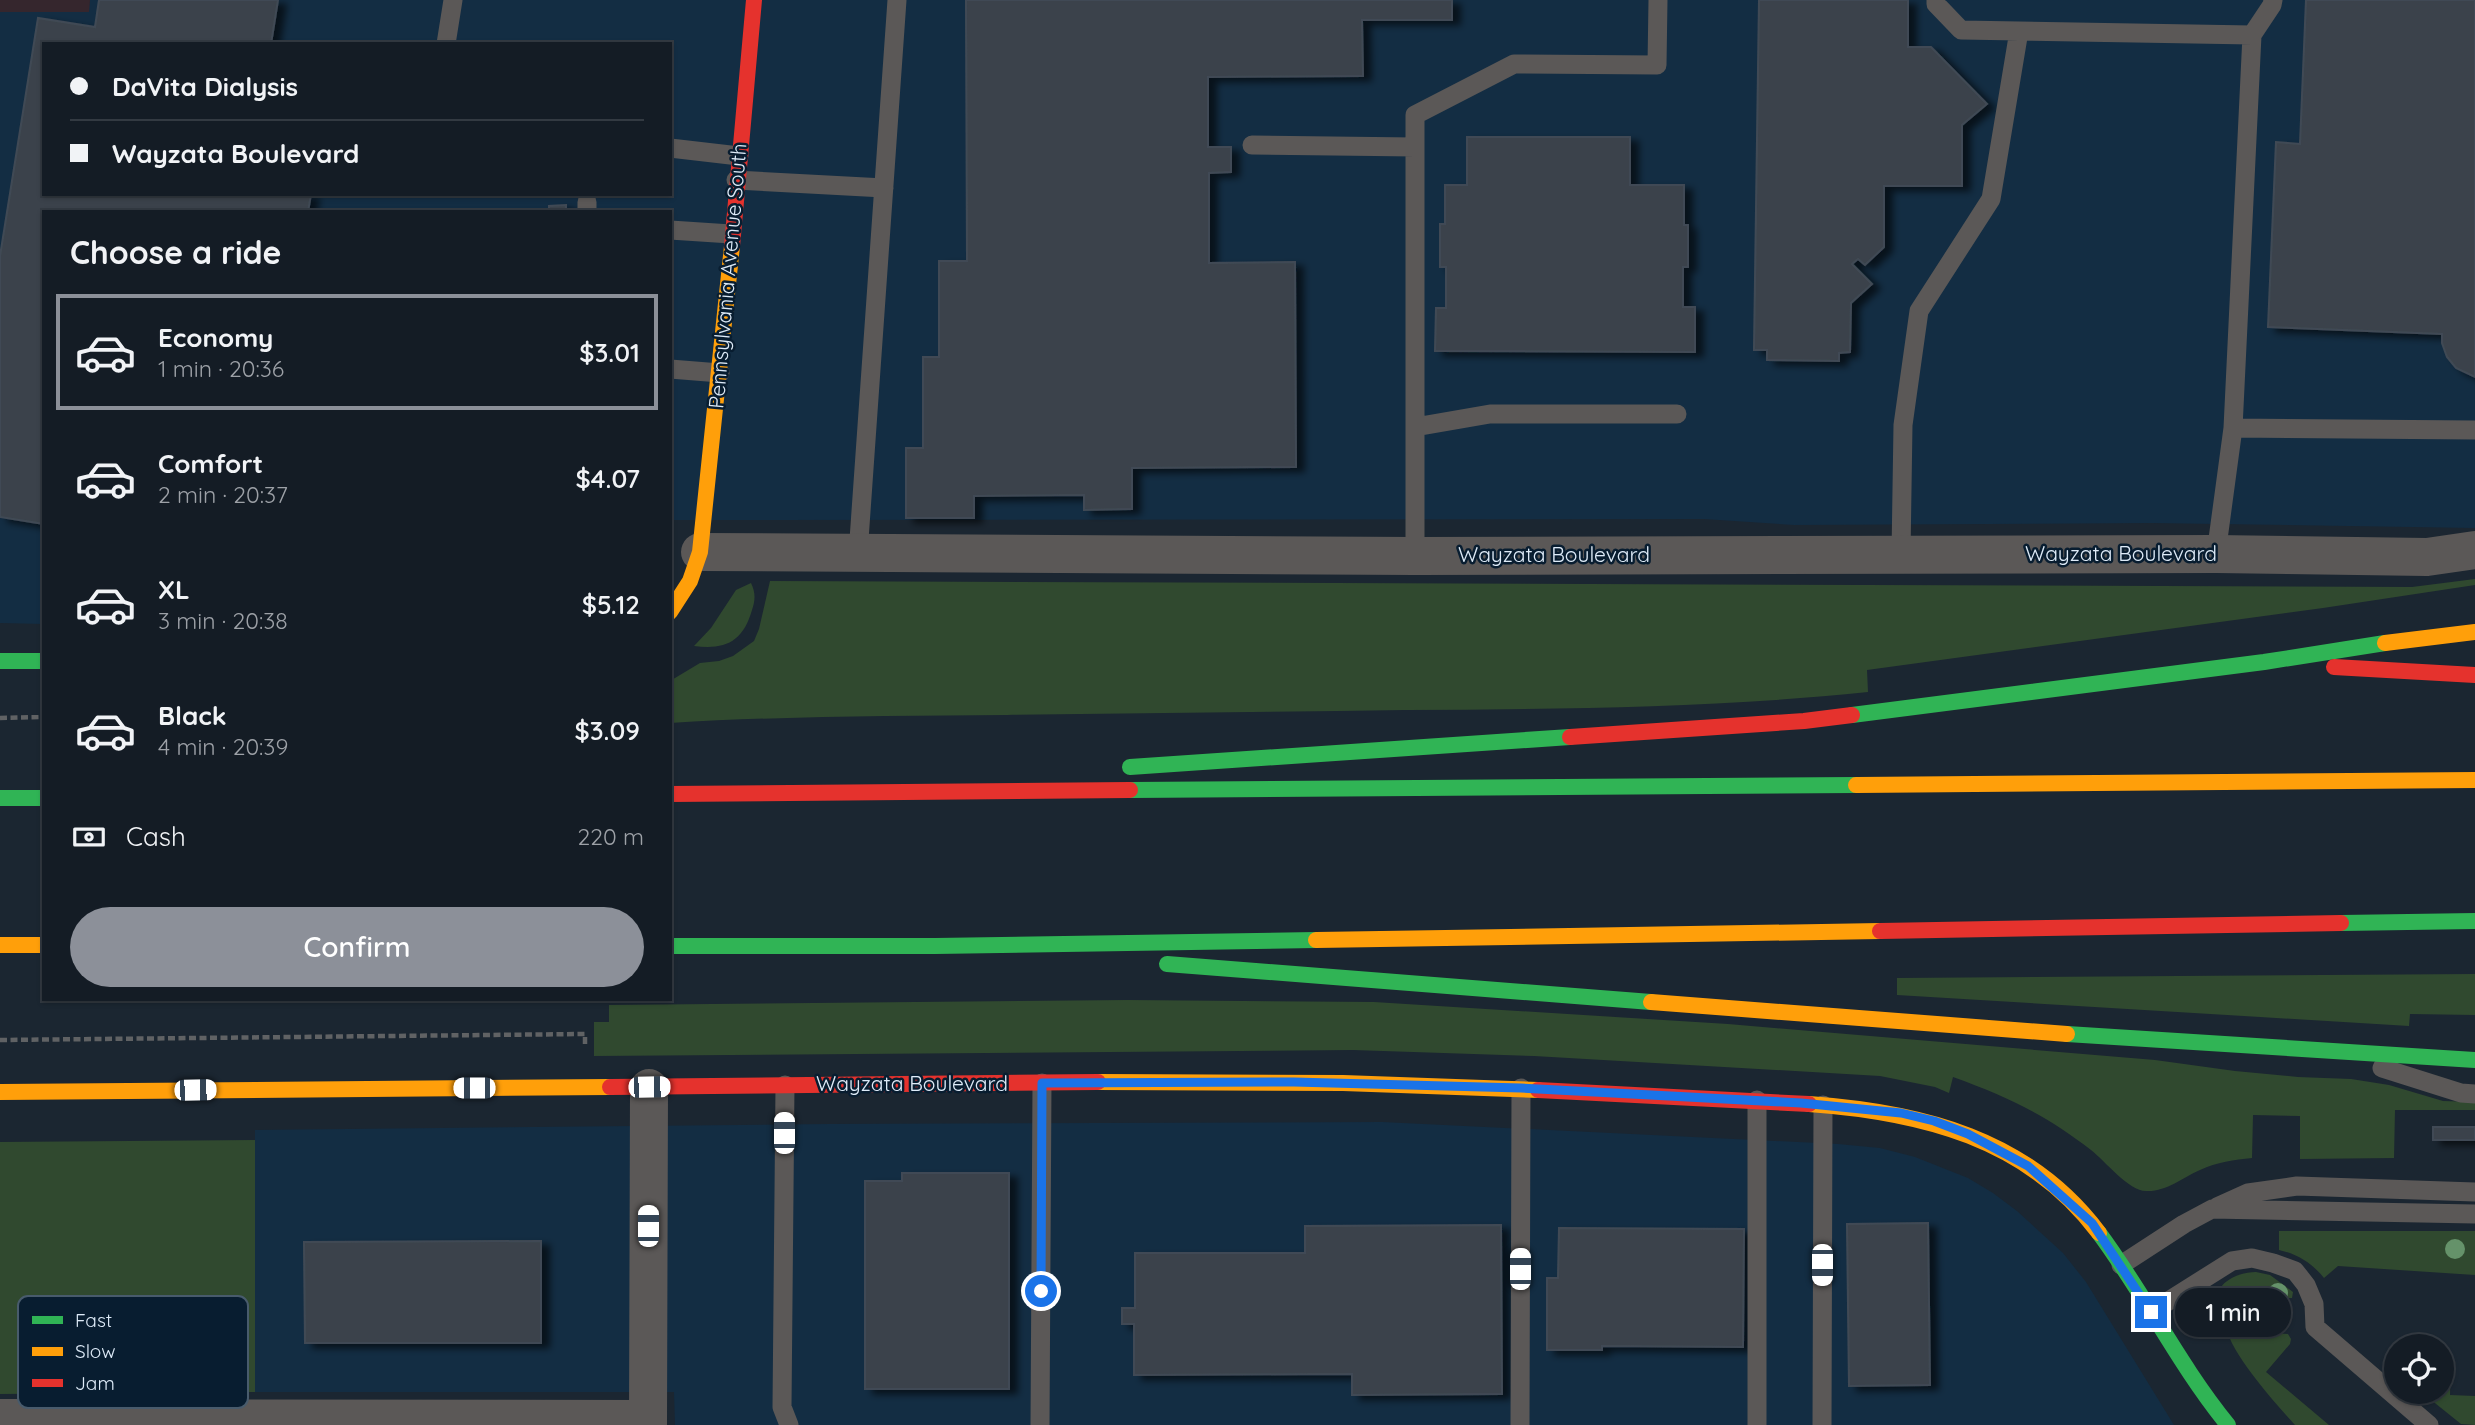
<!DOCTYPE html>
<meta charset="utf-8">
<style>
body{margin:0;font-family:Quicksand,sans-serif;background:#1d252d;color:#f1f3f6;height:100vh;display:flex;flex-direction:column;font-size:26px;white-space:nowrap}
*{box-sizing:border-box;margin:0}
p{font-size:23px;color:#9da1a7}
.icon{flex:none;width:38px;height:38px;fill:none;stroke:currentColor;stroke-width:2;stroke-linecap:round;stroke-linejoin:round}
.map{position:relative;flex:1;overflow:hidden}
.panel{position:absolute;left:42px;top:210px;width:630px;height:791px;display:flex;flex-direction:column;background:#141c25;border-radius:0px;box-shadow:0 2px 5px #0004,0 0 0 2px #333a42}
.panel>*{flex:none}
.hud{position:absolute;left:42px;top:42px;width:630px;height:154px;border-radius:0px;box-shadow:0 2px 5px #0004,0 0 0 2px #333a42;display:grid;align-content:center;height:154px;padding:0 28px;background:#141c25}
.controls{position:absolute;left:2384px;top:1334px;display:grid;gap:14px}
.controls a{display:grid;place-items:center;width:70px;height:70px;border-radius:50%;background:#141c25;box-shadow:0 2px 5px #0004,0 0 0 2px #333a42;font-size:35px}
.end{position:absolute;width:32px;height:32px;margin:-16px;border:9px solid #1a73e8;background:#fff;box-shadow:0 0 0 4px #fff}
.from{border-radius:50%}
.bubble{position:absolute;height:49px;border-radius:24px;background:#141c25;box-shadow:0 2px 5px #0004,0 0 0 2px #333a42;font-size:23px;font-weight:600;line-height:49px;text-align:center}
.car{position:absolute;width:21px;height:42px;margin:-21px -10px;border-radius:9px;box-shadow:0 0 5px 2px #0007;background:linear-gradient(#fff 24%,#345 0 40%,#fff 0 76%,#345 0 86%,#fff 0)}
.hud b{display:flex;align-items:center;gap:24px;height:66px;font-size:26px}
.hud b+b{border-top:2px solid #333a42}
.hud i{width:18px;height:18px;background:#f1f3f6}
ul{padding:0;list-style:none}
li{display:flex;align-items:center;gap:21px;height:116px;margin:0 14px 10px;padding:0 14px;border:4px solid transparent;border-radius:0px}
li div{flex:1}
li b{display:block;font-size:26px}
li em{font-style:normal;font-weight:600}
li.current{border-color:#8c9099}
li>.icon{width:63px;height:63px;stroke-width:1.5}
h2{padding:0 28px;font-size:32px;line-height:84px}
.pay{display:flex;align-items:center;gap:18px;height:77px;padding:0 28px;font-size:26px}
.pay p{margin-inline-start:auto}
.cta{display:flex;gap:14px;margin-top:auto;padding:14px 28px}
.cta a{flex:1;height:80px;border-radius:42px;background:#8c9099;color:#fff;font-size:28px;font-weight:600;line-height:80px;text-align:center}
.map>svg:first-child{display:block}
.built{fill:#132d43;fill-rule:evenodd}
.industrial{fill:#35262d}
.green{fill:#30492f}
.building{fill:#3a434c;stroke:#414a54;stroke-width:2;filter:url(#shadow)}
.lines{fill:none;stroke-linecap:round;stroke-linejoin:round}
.path{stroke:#606264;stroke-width:4.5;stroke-dasharray:7 3.5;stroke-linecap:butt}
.lane{stroke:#5b5857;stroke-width:19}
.street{stroke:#5b5857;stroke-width:38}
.fast{stroke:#30b455;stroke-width:16}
.slow{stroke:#ff9f0a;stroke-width:16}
.jam{stroke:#e5322d;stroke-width:16}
.tree{fill:#65926a}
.route{stroke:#1a73e8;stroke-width:9}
.labels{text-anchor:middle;stroke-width:5;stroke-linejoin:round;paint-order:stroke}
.street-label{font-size:21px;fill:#deebf8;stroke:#081d30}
.key{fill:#081d30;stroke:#485b6c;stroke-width:2}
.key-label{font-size:19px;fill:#deebf8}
</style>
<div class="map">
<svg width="2475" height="1425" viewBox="0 0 2475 1425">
<defs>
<filter id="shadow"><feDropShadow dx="8" dy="4.5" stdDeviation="3.5" flood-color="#0009"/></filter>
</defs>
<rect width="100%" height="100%" fill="#1b2631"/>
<path class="built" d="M90 0H2475V528L2152 523 1794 525 1704 519 670 520V212H44V624L0 623V12H88ZM44 44H670V194H44Z
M1382 1122 1838 1144 1880 1148 1915 1157 1968 1178 1993 1193 2017 1211 2063 1253 2086 1282 2174 1425H675L674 1392H255V1130L830 1124Z"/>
<path class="industrial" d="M0 0H90L89 12H0Z"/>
<path class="green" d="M2475 579V585L2323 608 1867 670 1868 692C1715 708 1559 709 1405 710 1273 712 1140 713 1007 715 895 716 783 716 670 723V681L700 663 719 661 733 656 754 641 759 629 770 581 2412 587Z
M751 583C756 593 755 601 752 610 743 642 725 650 694 646L711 628 736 590Z
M2475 974V1015L2410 1014 2409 1026 1897 995V978Z
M1128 1000 1374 1002 1728 1024 2155 1060 2235 1071 2298 1077 2351 1079 2389 1085 2443 1101 2475 1102V1110H2395L2394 1158 2300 1159V1116L2253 1115 2252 1158C2234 1160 2217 1162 2200 1170 2182 1178 2166 1192 2146 1191 2129 1191 2105 1161 2091 1150 2046 1115 2006 1096 1953 1077L1949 1093 1935 1087 1880 1076 1534 1056 1353 1050 594 1056V1022H609V1005Z
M255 1140V1392L0 1394V1142Z
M2279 1231H2475V1275L2338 1266 2324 1278C2312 1263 2297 1254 2279 1250Z
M2256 1272 2270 1275 2293 1292 2292 1298H2255V1332L2288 1334 2291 1339 2290 1344 2266 1372 2329 1425H2295C2275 1403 2233 1356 2226 1328 2225 1324 2226 1317 2226 1312L2212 1307C2217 1283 2233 1273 2256 1272Z
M2441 1358 2451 1361 2450 1395 2475 1396V1425L2461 1424 2420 1391H2441Z"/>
<path class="building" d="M99 0H278L271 44H44V194H311L308 212H44V524L0 517V256L38 18 95 27Z
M966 0H1452V20H1362L1363 76 1208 77V147H1231V172L1209 173V263L1295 262 1296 467 1132 468V509L1084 510V495L974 496V518H906V448H923V357H939V261H967Z
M1759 0H1908V47H1931L1987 104 1962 125V186H1884V247L1865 265 1858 259 1852 264 1872 284 1851 303 1850 352 1839 353V361L1767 360V350H1754Z
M2306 0H2475V377L2456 368 2447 357 2442 343V334L2268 327 2276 142 2300 144Z
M1467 137H1630V185H1684V225H1688V267H1683V307H1695V352L1435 351 1436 308H1446V267H1440V224H1445V185H1467Z
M566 205V212H549V206Z
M2433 1127H2475V1140H2433Z
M902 1173H1009V1389H865V1181H902Z
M1928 1223 1930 1385 1849 1386 1847 1224Z
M1501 1225 1502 1394 1352 1395V1374L1134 1375V1324H1122V1308H1135V1253H1305V1226Z
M1559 1228 1744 1229 1743 1347 1602 1346V1350H1547V1278H1558Z
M541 1241V1343H305L304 1242Z"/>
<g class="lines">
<path class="path" d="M0 718 44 717
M0 1040 585 1034V1047"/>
<path class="lane" d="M1936 0V4L1961 30 2252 35
M446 44 453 0
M1252 145 1415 147
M670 148 739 156
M736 180 884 188
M587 202V212
M670 230 731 234
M670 369 720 373
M1415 427 1490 414H1677
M2233 428 2475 430
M858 554 897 0
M1901 554 1903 425 1919 311 1991 199 2019 31
M2216 554 2233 428 2252 35 2272 5 2273 0
M1415 556V115L1514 64 1657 65 1658 0
M2382 1068 2461 1093 2475 1094
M785 1085 782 1407 789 1425
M2217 1207 2248 1193 2297 1186 2475 1192
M2121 1265 2184 1224 2212 1209 2475 1214
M2151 1312 2232 1261 2252 1258 2273 1263 2295 1271 2306 1285 2314 1304 2315 1327 2429 1425
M1040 1425 1042 1083
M1520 1425 1521 1088
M1757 1425V1100
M1822 1425 1823 1105"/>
<path class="street" d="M700 552 1415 556 2216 554 2427 557 2475 550
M0 1418 648 1419
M648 1425 649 1088"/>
<path class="fast" d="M0 661H44
M1852 715 2264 662 2385 643
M1130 767 1570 737
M1130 790 1856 785
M0 798H44
M2341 923 2475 921
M670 946H935L1316 940
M1167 964 1651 1002
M2067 1034 2475 1060
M2099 1233C2145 1295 2179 1365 2228 1425"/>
<path class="slow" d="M670 612 690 581 700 552 732 246
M2385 643 2475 632
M1856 785 2475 780
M1316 940 1880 931
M0 945H44
M1651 1002 2067 1034
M1098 1082 1343 1083 1538 1090
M0 1092 610 1087
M1809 1104C1921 1112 2028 1138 2099 1233"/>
<path class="jam" d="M732 246 754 0
M2334 667 2475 675
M1570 737 1804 721 1852 715
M670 794 1130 790
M1880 931 2341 923
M610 1087 1098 1082
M1538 1090 1809 1104"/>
</g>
<g class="tree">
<circle cx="2455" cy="1249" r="10"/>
<circle cx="2278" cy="1293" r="10"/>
</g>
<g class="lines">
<path class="route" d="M1041 1291 1042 1083 1294 1082 1521 1088 1801 1103 1901 1113 1934 1121 1968 1134 2028 1166 2092 1223 2151 1312"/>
</g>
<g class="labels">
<g class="street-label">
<text transform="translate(728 276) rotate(-85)" y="7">Pennsylvania Avenue South</text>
<text x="2121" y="561">Wayzata Boulevard</text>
<text x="1554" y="562">Wayzata Boulevard</text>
<text x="912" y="1091">Wayzata Boulevard</text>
</g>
</g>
<rect x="18" y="1296" width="230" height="112" rx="10" class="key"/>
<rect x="32" y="1316" width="31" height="8" fill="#30b455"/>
<rect x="32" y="1347" width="31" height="9" fill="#ff9f0a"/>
<rect x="32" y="1379" width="31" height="8" fill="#e5322d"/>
<g class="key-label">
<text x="75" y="1327">Fast</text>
<text x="75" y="1358">Slow</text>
<text x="75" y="1390">Jam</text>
</g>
</svg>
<div class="controls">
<a><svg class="icon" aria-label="locate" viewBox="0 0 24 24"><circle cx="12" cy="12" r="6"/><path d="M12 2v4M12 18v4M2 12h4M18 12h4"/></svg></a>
</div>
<i class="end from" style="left:1041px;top:1291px"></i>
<i class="end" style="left:2151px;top:1312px"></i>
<div class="bubble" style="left:2175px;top:1288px;width:116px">1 min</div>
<i class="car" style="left:649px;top:1087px;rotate:89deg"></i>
<i class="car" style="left:474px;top:1088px;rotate:270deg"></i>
<i class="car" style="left:195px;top:1090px;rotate:89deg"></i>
<i class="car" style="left:784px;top:1133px;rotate:0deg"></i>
<i class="car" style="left:648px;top:1226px;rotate:0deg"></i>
<i class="car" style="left:1822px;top:1265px;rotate:180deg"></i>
<i class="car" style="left:1520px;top:1269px;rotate:0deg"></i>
<div class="hud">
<b><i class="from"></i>DaVita Dialysis</b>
<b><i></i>Wayzata Boulevard</b>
</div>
<section class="panel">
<h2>Choose a ride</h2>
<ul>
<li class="current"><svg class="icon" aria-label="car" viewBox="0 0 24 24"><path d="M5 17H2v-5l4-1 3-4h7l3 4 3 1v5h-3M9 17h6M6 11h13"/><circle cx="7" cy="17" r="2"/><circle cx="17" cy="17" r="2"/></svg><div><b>Economy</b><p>1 min · 20:36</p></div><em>$3.01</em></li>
<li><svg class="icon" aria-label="car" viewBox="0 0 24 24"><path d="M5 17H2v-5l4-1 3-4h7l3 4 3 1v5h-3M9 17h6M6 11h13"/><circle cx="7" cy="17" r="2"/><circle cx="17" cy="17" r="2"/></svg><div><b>Comfort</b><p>2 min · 20:37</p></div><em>$4.07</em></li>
<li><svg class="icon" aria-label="car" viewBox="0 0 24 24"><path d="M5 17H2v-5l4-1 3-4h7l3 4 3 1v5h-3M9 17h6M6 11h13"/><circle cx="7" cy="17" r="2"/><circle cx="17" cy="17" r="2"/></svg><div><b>XL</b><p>3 min · 20:38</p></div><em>$5.12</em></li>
<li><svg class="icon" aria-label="car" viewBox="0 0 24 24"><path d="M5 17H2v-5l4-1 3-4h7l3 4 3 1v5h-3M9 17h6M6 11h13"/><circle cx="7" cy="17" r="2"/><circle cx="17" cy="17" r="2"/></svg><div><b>Black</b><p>4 min · 20:39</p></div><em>$3.09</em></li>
</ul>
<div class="pay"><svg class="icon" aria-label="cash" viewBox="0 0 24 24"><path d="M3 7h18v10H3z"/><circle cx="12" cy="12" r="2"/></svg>Cash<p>220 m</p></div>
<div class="cta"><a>Confirm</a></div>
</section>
</div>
